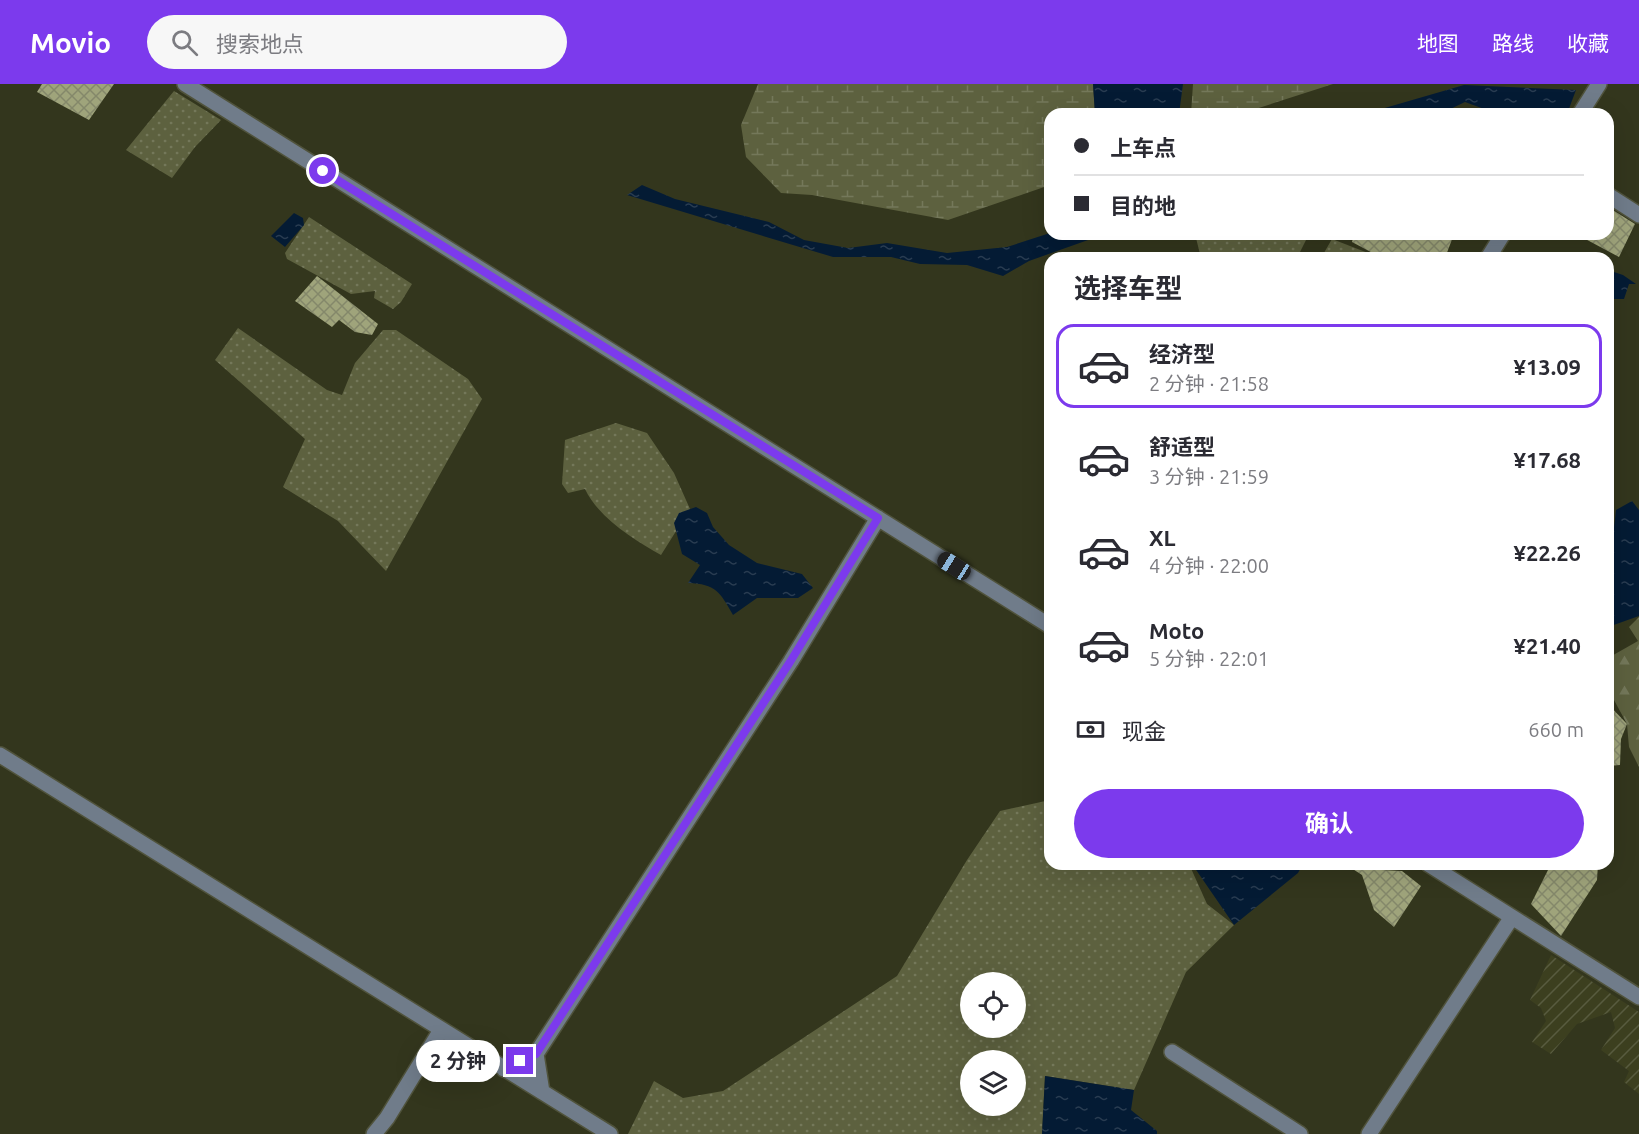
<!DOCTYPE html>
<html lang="zh">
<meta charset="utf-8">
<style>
body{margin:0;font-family:Ubuntu,"Noto Sans SC",sans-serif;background:#f7f7f7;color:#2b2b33;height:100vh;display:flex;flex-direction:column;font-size:22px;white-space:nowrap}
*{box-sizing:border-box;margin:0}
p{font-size:20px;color:#7c7c81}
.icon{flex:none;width:33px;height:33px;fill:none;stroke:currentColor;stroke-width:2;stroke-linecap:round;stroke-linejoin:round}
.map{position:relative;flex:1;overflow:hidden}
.side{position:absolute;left:1044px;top:168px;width:570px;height:618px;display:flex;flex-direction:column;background:#fff;border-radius:18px;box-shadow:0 6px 24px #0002}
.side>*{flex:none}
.guide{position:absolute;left:1044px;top:24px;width:570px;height:132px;border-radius:18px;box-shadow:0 6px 24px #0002;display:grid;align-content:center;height:132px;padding:0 30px;background:#fff}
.buttons{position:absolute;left:960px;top:888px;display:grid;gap:12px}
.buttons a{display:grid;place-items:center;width:66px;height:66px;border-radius:50%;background:#fff;box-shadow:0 6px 24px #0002;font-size:30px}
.end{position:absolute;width:27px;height:27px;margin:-14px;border:8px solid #7c3aed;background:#fff;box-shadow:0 0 0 3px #fff}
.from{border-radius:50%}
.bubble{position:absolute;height:42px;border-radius:21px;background:#fff;box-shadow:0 6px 24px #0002;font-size:20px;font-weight:700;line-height:42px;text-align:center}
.car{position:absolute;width:18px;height:36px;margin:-18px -9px;border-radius:8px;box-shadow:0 0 4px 2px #0007;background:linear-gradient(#222 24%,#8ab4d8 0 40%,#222 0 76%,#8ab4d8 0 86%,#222 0)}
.guide b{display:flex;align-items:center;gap:21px;height:57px;font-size:22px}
.guide b+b{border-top:2px solid #e1e1e2}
.guide i{width:15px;height:15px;background:#2b2b33}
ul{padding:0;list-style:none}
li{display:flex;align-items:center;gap:18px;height:84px;margin:0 12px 9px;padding:0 18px;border:3px solid transparent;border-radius:18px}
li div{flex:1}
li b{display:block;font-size:22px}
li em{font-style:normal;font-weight:700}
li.active{border-color:#7c3aed}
li>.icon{width:54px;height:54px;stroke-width:1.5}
h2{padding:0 30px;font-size:27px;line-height:72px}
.pay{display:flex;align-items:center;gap:15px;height:66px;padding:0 30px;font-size:22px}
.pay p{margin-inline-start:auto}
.primary-button{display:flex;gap:12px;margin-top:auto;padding:12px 30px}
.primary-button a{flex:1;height:69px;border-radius:36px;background:#7c3aed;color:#fff;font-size:24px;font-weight:700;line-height:69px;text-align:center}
header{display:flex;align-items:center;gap:36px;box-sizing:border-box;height:84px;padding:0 30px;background:#7c3aed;color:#fff}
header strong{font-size:28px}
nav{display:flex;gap:33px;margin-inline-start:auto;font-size:21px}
.search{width:420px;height:54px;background:#f7f7f7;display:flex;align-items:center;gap:15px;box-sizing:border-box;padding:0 21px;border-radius:33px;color:#7c7c81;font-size:22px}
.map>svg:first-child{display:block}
.industrial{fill:url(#industrial-furrows)}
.green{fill:url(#green-dots);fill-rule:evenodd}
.forest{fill:url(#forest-firs)}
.wetland{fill:url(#wetland-marsh)}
.water{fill:url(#water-ripples)}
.building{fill:url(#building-cross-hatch)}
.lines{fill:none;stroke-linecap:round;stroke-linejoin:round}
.minor-casing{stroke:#50533c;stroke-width:18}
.minor{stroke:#707c8a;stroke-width:15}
.route{stroke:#7c3aed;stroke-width:8}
</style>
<header>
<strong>Movio</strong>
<div class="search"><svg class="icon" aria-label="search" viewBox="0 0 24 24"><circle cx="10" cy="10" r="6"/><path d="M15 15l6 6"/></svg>搜索地点</div>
<nav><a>地图</a><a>路线</a><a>收藏</a></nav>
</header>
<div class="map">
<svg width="1639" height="1050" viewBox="0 0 1639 1050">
<defs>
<pattern id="industrial-furrows" width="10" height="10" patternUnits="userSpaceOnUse" patternTransform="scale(1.5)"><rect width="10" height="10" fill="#3c3f1f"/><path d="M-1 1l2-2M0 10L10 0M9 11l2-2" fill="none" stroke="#585b3f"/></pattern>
<pattern id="green-dots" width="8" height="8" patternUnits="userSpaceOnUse" patternTransform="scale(1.5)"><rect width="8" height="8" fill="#5d613f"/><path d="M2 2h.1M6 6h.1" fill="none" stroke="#74785a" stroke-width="1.8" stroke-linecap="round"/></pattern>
<pattern id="forest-firs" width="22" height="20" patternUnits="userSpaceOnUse" patternTransform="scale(1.5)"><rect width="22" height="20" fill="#5d613f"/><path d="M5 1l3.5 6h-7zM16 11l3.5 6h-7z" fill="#74785a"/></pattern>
<pattern id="wetland-marsh" width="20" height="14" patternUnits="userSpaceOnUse" patternTransform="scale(1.5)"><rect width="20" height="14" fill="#5d613f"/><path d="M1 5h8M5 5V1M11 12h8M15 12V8" fill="none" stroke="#74785a"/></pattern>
<pattern id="water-ripples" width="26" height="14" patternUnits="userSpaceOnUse" patternTransform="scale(1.5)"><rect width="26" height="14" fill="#041b34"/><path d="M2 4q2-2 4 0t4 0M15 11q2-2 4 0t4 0" fill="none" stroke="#293c51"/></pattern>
<pattern id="building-cross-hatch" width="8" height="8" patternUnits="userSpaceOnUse" patternTransform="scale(1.5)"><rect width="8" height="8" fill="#9fa47b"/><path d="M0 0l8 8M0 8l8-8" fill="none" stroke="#84886a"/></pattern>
</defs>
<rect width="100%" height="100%" fill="#33361d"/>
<path class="industrial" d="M1551 871 1639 928V1010L1624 998 1629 987 1601 966 1615 944 1611 928 1577 940 1551 970 1532 958 1546 937 1541 924 1530 916Z"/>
<path class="green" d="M174 7 221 36 195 63 172 94 126 66Z
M309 133 412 200 401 218 393 225 374 214 375 207 351 210 287 175 285 169Z
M1195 150H1309L1297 174H1201Z
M1332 155 1381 174H1321Z
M238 244 327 306 342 311 355 279 383 246H396L468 295 482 315 386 487 338 437 283 403 305 355 215 276Z
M616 339 647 349 674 389 690 425 661 471C634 456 598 433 585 405L568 409 562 400 565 356Z
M1050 716V780H1189L1207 820 1234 841 1186 888 1134 1006 1045 992 1042 1050H628L654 997 683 1014 723 1007 897 892 967 776 1000 727ZM970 898H1016V944H970ZM970 976H1016V1022H970Z"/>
<path class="forest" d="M1639 533V683L1629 663 1627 640 1608 605V574L1638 557 1629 543Z"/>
<path class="wetland" d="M758 0H1093L1095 30H1050V101L948 136 812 111 781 109 746 73 741 41Z
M1193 0H1333L1240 30H1191Z"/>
<path class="water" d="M1093 0H1183L1179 30H1095Z
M1464 1 1576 6 1567 30H1498L1465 18 1440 30H1364Z
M642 101 675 115 769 138 804 156 848 164 887 159 947 169 1007 163 1050 149 1105 150 1029 177 1003 192 967 181 920 180 891 173H833L627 111Z
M294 129 303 134 304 141 285 163 271 152Z
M1608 186 1623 191 1636 200H1629L1624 215H1608Z
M1632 417 1639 426V532L1608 543V453L1613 452 1616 426Z
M696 423 707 429 713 443 729 461 757 479 802 490 813 504 798 514H757L733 531C720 508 716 500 688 499L700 481 682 470 674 439 679 429Z
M1192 780H1303L1298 789 1234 841Z
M1045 992 1134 1006 1131 1026 1157 1047V1050H1042Z"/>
<path class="building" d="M42 0H114L89 36 37 8Z
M1608 123 1635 140 1619 173 1576 150H1608Z
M1354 150H1454L1445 174H1382L1352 158Z
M317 192 378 240 372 251 355 248 339 236 332 243 295 217Z
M1608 620 1627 640 1621 655 1620 681 1608 682Z
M1345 780H1387L1381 786 1402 787 1421 802 1394 843 1374 826 1362 791Z
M1551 780H1598L1597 796 1561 852 1531 820Z"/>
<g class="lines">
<g class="minor-casing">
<path id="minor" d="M185 0 1050 542
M1580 30 1599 0
M1608 111 1639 131
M1488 174 1503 150
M0 671 610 1050
M1428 780 1639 913
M1172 968 1300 1050
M536 970 542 1008
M504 985 536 970 791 577 878 434
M374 1050 387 1034 441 946
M1369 1050 1512 833"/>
</g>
<use href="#minor" class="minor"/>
</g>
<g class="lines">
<path class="route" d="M323 87 878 434 790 578 536 970 520 977"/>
</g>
</svg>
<div class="buttons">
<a><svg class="icon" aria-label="locate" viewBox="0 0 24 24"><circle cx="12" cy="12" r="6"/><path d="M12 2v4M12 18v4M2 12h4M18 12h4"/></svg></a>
<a><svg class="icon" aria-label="layers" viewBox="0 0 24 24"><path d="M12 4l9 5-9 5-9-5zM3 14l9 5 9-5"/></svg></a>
</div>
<i class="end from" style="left:323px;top:87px"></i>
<i class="end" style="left:520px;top:977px"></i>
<div class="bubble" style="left:416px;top:956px;width:84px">2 分钟</div>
<i class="car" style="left:954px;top:482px;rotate:302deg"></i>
<div class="guide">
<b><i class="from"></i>上车点</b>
<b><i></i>目的地</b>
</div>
<section class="side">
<h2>选择车型</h2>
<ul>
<li class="active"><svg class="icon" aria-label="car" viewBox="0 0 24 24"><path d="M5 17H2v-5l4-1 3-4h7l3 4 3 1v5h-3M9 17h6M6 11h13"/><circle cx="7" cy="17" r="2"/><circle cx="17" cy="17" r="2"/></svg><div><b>经济型</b><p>2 分钟 · 21:58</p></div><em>¥13.09</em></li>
<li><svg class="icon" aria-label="car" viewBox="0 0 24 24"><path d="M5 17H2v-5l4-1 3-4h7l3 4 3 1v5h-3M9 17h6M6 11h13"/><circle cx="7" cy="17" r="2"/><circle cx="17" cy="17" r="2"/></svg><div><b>舒适型</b><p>3 分钟 · 21:59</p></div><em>¥17.68</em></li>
<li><svg class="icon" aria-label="car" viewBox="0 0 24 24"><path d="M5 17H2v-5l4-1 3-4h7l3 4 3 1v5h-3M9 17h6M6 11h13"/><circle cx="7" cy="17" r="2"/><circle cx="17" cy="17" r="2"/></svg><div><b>XL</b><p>4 分钟 · 22:00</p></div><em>¥22.26</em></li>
<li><svg class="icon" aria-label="car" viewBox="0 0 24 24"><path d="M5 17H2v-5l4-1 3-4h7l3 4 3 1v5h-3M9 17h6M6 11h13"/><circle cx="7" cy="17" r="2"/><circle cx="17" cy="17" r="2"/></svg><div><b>Moto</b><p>5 分钟 · 22:01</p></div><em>¥21.40</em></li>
</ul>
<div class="pay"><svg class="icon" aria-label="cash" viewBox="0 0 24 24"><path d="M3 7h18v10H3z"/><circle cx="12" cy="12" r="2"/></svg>现金<p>660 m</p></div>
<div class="primary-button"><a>确认</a></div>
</section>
</div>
